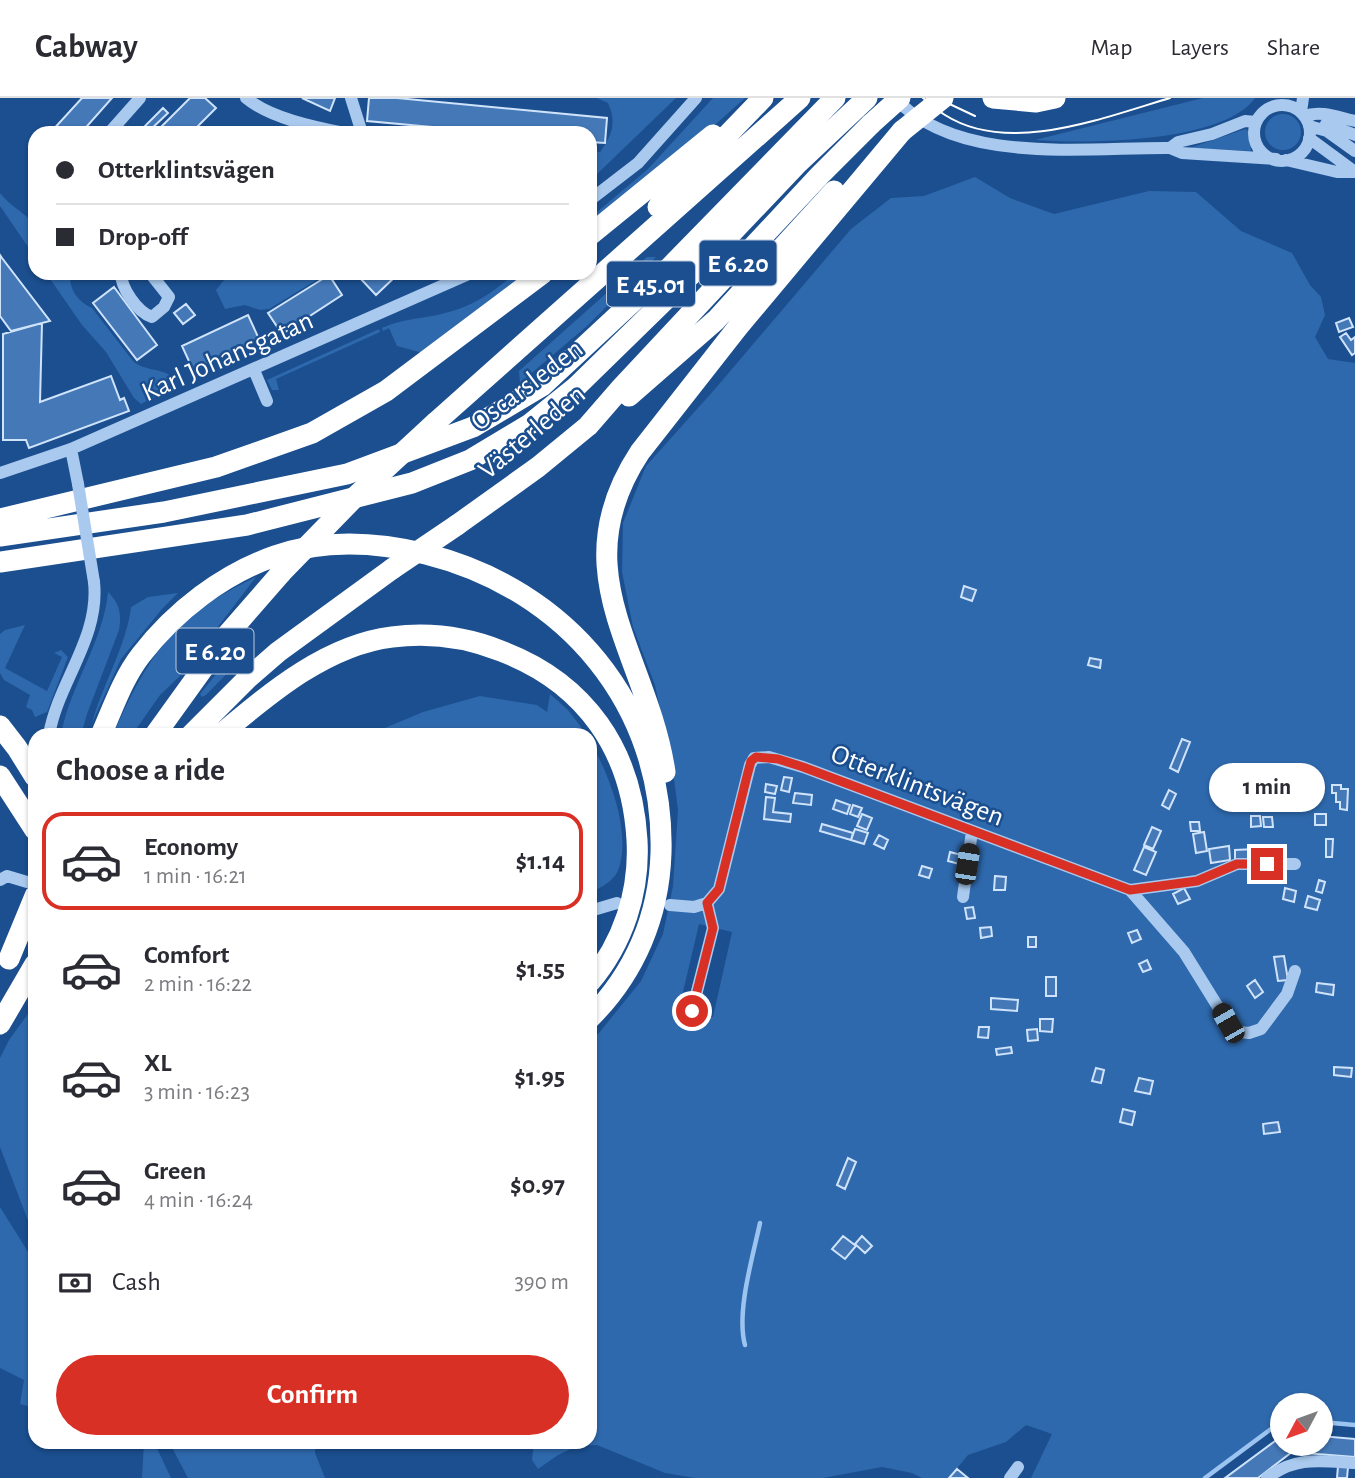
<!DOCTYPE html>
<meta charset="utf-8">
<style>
body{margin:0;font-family:"Alegreya Sans",sans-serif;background:#f7f7f7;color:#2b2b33;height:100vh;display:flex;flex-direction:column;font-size:26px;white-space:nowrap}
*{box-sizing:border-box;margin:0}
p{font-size:23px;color:#7c7c81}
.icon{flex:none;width:38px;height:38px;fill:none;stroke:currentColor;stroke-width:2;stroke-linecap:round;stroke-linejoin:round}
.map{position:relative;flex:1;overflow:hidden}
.side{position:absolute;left:28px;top:630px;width:569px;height:721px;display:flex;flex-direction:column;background:#fff;border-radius:21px;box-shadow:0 2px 5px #0004}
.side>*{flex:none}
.guide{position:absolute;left:28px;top:28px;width:569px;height:154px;border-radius:21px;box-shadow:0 2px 5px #0004;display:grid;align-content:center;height:154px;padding:0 28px;background:#fff}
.needle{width:46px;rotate:229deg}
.controls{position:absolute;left:1270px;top:1295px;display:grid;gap:14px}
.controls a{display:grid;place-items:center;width:63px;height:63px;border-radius:50%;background:#fff;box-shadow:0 2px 5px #0004;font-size:35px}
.end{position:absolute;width:32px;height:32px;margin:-16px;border:9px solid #d93025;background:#fff;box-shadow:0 0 0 4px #fff}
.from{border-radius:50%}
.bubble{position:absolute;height:49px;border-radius:24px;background:#fff;box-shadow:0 2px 5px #0004;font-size:23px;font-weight:600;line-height:49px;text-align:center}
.car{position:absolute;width:21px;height:42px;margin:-21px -10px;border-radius:9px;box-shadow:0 0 5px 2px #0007;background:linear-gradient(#222 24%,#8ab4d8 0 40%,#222 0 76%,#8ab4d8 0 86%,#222 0)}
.guide b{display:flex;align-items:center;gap:24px;height:66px;font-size:26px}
.guide b+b{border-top:2px solid #e1e1e2}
.guide i{width:18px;height:18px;background:#2b2b33}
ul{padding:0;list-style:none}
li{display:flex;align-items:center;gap:21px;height:98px;margin:0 14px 10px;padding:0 14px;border:4px solid transparent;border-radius:21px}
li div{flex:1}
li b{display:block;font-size:26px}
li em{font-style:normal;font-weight:600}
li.on{border-color:#d93025}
li>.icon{width:63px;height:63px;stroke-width:1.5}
h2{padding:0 28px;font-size:32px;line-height:84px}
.pay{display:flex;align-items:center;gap:18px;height:77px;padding:0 28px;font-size:26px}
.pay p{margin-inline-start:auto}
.cta{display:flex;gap:14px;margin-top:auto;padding:14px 28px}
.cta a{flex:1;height:80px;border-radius:42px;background:#d93025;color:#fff;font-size:28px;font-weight:600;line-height:80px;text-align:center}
header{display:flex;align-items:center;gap:42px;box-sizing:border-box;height:98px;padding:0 35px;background:#fff;border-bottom:2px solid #e1e1e2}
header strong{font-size:33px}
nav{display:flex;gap:38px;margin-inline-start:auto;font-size:24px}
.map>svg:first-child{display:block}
.green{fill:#2e69ad;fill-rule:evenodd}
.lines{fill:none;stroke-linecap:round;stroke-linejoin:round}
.stream{stroke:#9cc4f0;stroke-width:4.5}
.building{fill:#4478b7;stroke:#cfe3fa;stroke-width:2}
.minor{stroke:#a9c9ee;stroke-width:12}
.highway{stroke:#fff;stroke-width:21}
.tram{stroke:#fff;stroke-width:2}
.minor-bridge{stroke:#a9c9ee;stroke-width:12}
.highway-bridge{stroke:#fff;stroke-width:21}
.route{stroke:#d93025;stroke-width:9}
.labels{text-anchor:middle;stroke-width:5;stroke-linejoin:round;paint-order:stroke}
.shield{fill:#1b4f8f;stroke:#bbcadd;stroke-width:2}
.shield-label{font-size:26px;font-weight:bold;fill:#fff}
.street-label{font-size:28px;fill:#fff;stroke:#1b4f8f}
</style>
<header>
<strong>Cabway</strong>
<nav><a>Map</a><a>Layers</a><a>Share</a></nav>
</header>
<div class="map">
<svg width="1355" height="1380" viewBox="0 0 1355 1380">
<rect width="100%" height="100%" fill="#1b4f8f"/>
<path class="green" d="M597 0H676L594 79 590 78V53L600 54C612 38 617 24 608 5Z
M713 0H745L707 34 590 127V120L648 71Z
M1203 0H1255C1224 45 1085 46 1035 42Z
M1265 34a18 18 0 1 1 36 0a18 18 0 1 1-36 0Z
M1245 31 1249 33 1251 53 1190 50Z
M975 79 1010 100 1054 116 1149 93 1196 94 1241 133 1292 155 1310 187 1321 199 1325 217 1315 239 1328 261 1355 265V1325L1321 1322V1307H1283V1319L1203 1380H1031L1052 1336 1026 1327 1006 1344 968 1357 949 1380H922L912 1375 882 1369 823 1380H695L665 1375 597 1347 577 1348 558 1357 538 1371 532 1362 534 1344H590V942L599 935 641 883 663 836 673 788 678 712 673 673 655 587 633 529 622 474 623 425 646 368 715 291 851 131 891 100 924 98ZM699 826 732 834 713 919 679 911Z
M0 95C10 108 24 114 35 127V159L0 108Z
M647 159H656L587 228 520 285 519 273Z
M46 175H70C69 191 77 203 92 210L133 263C145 274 162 269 173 280 171 295 153 299 141 306L134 300 106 254 82 227Z
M230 175H328L269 211 260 212 245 207 225 211 216 192Z
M515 175H528L423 255 397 248 389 230 383 233 382 230C403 220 424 221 445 215 473 208 494 194 515 175Z
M379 231 380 234 276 281 279 292H272L267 282Z
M256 479 181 577 160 597 132 637H113C148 557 175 517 256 479Z
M108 494C119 505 122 515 119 532L87 616 81 637H61C70 587 103 545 108 494Z
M178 495 162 511 121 561 92 625C102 588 127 546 131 509L148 499Z
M25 527 5 570 47 593 62 559 54 555 61 552 68 559 47 614 35 619 32 612 26 609 30 597 4 582 0 575V536L5 532Z
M238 549 245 557 206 597 202 599 200 596Z
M550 596 568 612 587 637H368L423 614 480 598 537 607 547 614Z
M590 643C609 676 631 732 619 770 615 783 600 790 590 795Z
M35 906V1141L0 1049V960L9 942Z
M0 1109 35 1165V1310L20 1306 24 1282 0 1270Z
M144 1344H154L171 1380H142Z
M169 1344H323L315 1346V1355L325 1380H188Z"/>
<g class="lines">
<path class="stream" d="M745 1247C736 1214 753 1158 760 1125
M1321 1324 1355 1327
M1205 1380 1283 1322"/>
</g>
<path class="building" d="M82 0H112L81 35H50Z
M190 0H205L216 10 191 35H155Z
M302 0H335L330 13Z
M369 0H397L607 20 605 45 590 44V35H498L367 23Z
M163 10 168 15 147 35 143 30Z
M0 157 2 160 50 223 11 233 0 218Z
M362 175H399L376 197 358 178Z
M329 177 342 197 282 236 268 215Z
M114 189 157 247 137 262 93 205Z
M186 206 195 217 183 226 174 215Z
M248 217 259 241 193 272 182 248Z
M1349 220 1353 229 1339 234 1336 225Z
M42 225 40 304 111 278 120 302 124 300 129 313 29 350 26 342H3V236Z
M1346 235 1351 242 1355 239V255L1352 257 1340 239Z
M964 488 976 492 972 503 961 499Z
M1090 560 1101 562 1100 570 1088 567Z
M1182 641 1190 644 1178 674 1170 670Z
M784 679 792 680 789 694 781 692Z
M1252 680 1266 684 1260 705 1245 701Z
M766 686 777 688 775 696 765 694Z
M1332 687H1341V691H1348L1347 712 1340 711V704H1336V695H1332Z
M1169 692 1176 696 1169 711 1162 707Z
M1226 692 1234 693 1232 703 1224 701Z
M795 695 812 697 811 707 793 705Z
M766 699 775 700 773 714 791 716 790 724 764 721Z
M836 702 850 707 847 716 833 711Z
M853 707 862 710 858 719 850 716Z
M862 716 872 720 867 732 857 728Z
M1315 716H1326V727H1315Z
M1251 718H1260L1261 728 1251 729Z
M1263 719H1272L1273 729H1264Z
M1190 724H1199L1200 733H1191Z
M822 726 853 735 851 742 820 733Z
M1152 729 1161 733 1153 751 1144 747Z
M855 731 868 735 864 746 851 742Z
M1204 734 1207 753 1196 755 1193 736Z
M879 737 888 742 884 751 874 746Z
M1326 741H1333L1332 759H1326Z
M1229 748 1230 762 1211 765 1209 751Z
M1144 749 1156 754 1146 777 1134 772Z
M1256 751 1257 761H1235V752Z
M950 754 965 758 963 767 948 763Z
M922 768 932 771 929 780 919 777Z
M995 778 1006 779 1005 792H994Z
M1319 782 1325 784 1322 795 1316 793Z
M1184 790 1190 801 1178 806 1173 796Z
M1285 790 1296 793 1294 804 1283 801Z
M1308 798 1320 802 1317 812 1305 809Z
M973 809 975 820 967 821 965 810Z
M991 829 992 838 981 840 980 830Z
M1137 832 1141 841 1132 845 1128 835Z
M1028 839H1036V849H1028Z
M1284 858 1288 882 1278 883 1274 859Z
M1147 862 1151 871 1143 874 1139 866Z
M1046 879H1056V898H1046Z
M1255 882 1263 894 1255 900 1247 888Z
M1317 885 1334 887 1333 897 1316 894Z
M991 900 1018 902 1017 913 991 911Z
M1040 921H1053L1052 934 1040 933Z
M979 929H989L988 940 978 939Z
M1037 931 1038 942 1028 943 1027 932Z
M1011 949 1012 955 997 957 996 951Z
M1334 969 1352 970 1351 979 1334 977Z
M1096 970 1104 972 1101 985 1092 983Z
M1139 980 1153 983 1150 996 1135 993Z
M1123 1011 1135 1014 1132 1027 1120 1024Z
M1278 1024 1280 1034 1264 1036 1263 1026Z
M848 1060 856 1064 845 1091 837 1087Z
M843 1138 856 1148 845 1161 832 1151Z
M862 1138 872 1148 865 1155 855 1146Z
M1283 1337V1346H1321V1338L1355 1341V1359L1292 1354 1258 1380H1225Z
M1338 1368 1348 1369 1347 1380H1337Z
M957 1371 968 1380H949Z"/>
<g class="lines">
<path class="minor" d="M246 0C270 20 314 29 344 35
M351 0 362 35
M895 0C957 68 1087 49 1170 50L1182 55 1276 61
M1254 35a28 28 0 1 1 56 0a28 28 0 1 1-56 0Z
M1301 14 1303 0
M1304 18C1321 12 1337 19 1355 23
M1326 26 1355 37
M1309 28 1327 33 1355 53
M109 35 140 0
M1309 40 1355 74
M1170 50 1178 44 1212 36 1245 23 1256 24
M1286 62 1337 74H1355
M590 102 638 65 696 0
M121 175C121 190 137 214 152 219L164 209 169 199 150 175
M254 272 267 303
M71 351 78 386
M0 375 71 351 471 175
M49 637C58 584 100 540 94 484
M0 782 7 778 27 784
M1130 792 1197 783 1237 766H1295
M963 799 972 733
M707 805 719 791 750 667 754 660 769 659 803 669 1130 792 1184 854 1228 925 1239 934 1249 935 1261 931 1287 896 1295 873
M670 807 694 809 707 805 713 830 692 913
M590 813 617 805
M1010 1380 1018 1369
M1267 1380C1296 1358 1320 1363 1355 1365"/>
<path class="highway" d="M993 0 1036 4 1055 0
M658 109 763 0
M590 137 713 37
M629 298 716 222 834 93
M436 324 800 0
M0 421 216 369 312 335 386 293 543 175
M457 427 538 369 588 328 621 290 819 78 871 26
M0 438 164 414 347 376 473 329 542 288 669 170 835 0
M0 464 247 427 412 385 470 362 530 326 576 289 704 164 798 65 867 0
M0 628 17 650 35 679
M101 637C113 610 123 580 141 557 175 513 223 476 275 458 324 441 377 444 426 456 566 491 665 607 661 755 659 818 635 875 590 920
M155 637 227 537 281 475
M191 637 248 580 278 554 392 471
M220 637C269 596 326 547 392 539 430 534 466 539 501 553 586 585 632 653 637 742 640 794 623 845 590 884
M665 674C647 555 560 475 640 354L738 229 902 33
M0 678 35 732
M9 861 35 798
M0 926 35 866"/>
<path class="tram" d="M923 0C930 5 937 12 945 17 1009 58 1105 19 1170 0
M937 0 975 18"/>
<path class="minor-bridge" d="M78 386 94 484"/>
<path class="highway-bridge" d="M871 26 900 0
M902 33 943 0
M392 471 457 427
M281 475 356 398 436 324"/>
</g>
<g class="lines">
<path class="route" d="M692 913 713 830 707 805 719 791 747 678 751 663 756 659 778 661 803 669 1130 792 1197 783 1237 766H1267"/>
</g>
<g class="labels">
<g class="shield">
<rect x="699.5" y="142.5" width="77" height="45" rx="5"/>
<rect x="607" y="163.5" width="88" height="45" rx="5"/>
<rect x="176.5" y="530.5" width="77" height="45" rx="5"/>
</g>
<g class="shield-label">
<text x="738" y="174">E 6.20</text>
<text x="651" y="195">E 45.01</text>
<text x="215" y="562">E 6.20</text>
</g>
<g class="street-label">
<text transform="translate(227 257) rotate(-24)" y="10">Karl Johansgatan</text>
<text transform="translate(526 286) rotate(-37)" y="10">Oscarsleden</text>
<text transform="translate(531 333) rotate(-40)" y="10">Västerleden</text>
<text transform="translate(918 686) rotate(21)" y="10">Otterklintsvägen</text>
</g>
</g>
</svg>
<div class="controls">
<a><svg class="needle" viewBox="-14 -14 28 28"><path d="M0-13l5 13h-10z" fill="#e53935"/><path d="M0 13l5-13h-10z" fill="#7c7c81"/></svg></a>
</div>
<i class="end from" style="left:692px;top:913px"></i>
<i class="end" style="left:1267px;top:766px"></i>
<div class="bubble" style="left:1209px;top:665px;width:116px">1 min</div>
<i class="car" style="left:967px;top:766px;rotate:9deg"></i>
<i class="car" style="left:1228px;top:925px;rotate:330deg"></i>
<div class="guide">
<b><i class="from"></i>Otterklintsvägen</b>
<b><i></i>Drop-off</b>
</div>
<section class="side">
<h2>Choose a ride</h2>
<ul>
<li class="on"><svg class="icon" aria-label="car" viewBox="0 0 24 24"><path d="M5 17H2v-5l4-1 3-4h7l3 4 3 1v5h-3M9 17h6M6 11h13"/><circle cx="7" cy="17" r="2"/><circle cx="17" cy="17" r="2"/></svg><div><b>Economy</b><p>1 min · 16:21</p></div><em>$1.14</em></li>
<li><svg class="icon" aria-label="car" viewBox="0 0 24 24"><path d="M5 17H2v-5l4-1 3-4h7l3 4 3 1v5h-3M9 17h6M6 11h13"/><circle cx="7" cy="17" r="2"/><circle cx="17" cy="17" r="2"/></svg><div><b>Comfort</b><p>2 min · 16:22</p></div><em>$1.55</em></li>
<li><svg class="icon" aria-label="car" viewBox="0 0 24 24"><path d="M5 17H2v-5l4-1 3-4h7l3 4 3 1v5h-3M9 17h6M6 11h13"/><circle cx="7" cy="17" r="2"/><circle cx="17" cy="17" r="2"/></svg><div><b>XL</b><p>3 min · 16:23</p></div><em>$1.95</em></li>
<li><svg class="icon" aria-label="car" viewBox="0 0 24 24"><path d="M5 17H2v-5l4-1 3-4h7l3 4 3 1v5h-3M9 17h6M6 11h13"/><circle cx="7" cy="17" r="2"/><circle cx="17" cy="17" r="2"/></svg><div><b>Green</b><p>4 min · 16:24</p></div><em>$0.97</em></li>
</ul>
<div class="pay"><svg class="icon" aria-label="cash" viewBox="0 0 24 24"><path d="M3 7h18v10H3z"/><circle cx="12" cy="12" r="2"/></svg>Cash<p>390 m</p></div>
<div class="cta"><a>Confirm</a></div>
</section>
</div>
